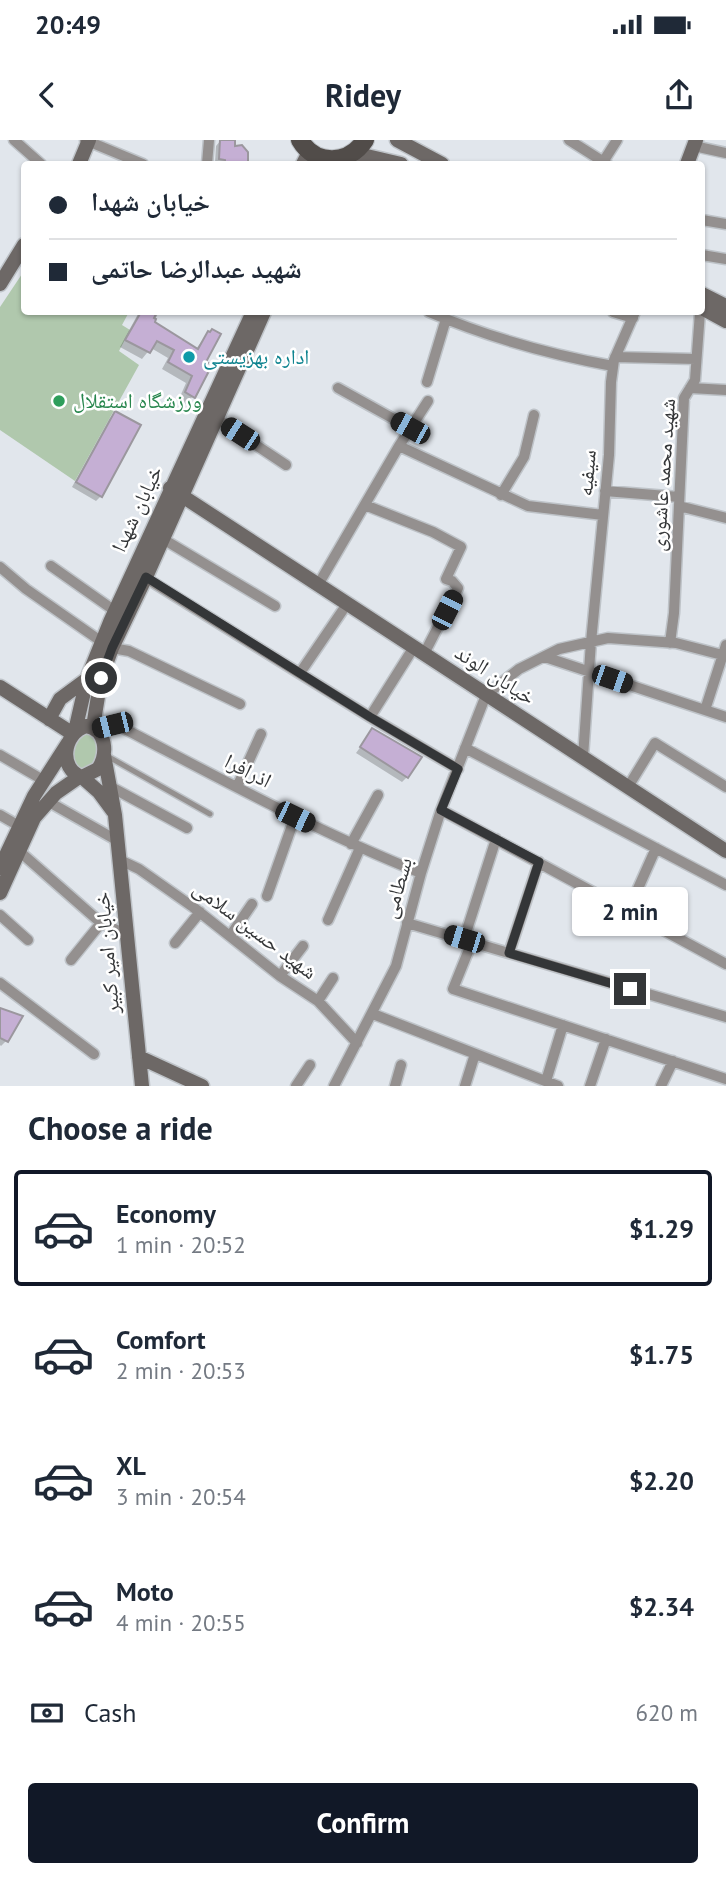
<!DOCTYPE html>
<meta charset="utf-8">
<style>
body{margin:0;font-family:"PT Sans","Noto Naskh Arabic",sans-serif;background:#f2f2f3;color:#1f2937;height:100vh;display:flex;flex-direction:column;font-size:26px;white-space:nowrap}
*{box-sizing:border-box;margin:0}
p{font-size:23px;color:#747a83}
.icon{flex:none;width:38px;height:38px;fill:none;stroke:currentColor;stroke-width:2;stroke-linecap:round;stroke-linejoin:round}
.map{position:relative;height:946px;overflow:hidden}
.panel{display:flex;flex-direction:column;background:#fff;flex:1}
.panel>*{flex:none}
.top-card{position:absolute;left:21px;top:21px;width:684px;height:154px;border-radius:7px;box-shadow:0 2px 5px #0004;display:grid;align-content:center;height:154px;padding:0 28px;background:#fff}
.end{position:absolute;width:32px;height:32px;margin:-16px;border:9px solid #343638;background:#fff;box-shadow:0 0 0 4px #fff}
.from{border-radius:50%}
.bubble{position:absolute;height:49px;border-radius:7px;background:#fff;box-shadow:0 2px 5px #0004;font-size:23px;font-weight:600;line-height:49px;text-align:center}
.car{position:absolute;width:21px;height:42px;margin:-21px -10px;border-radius:9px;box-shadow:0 0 5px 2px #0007;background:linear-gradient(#222 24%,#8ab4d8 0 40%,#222 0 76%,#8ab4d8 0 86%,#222 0)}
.top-card b{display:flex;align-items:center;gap:24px;height:66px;font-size:26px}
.top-card b+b{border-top:2px solid #e0e1e3}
.top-card i{width:18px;height:18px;background:#1f2937}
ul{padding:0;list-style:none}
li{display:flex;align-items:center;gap:21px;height:116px;margin:0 14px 10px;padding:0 14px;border:4px solid transparent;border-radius:7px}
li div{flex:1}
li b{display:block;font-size:26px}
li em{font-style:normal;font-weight:600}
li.selected{border-color:#111827}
li>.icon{width:63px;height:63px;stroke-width:1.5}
h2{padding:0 28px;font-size:32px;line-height:84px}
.pay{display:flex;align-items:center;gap:18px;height:77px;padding:0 28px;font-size:26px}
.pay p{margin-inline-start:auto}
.cta{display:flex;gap:14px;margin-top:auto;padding:14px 28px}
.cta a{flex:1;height:80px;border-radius:7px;background:#111827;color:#fff;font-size:28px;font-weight:600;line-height:80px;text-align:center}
.status{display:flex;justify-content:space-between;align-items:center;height:49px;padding:0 35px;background:#fff;direction:ltr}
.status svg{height:19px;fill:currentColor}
header{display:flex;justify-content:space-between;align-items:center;height:91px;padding:0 28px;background:#fff;font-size:32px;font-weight:600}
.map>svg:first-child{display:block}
.green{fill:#b0c8ad}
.shadow{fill:#0003}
.building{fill:#c5afd4;stroke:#9b979e;stroke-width:2}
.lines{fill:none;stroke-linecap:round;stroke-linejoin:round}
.lane-casing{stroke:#bec3c8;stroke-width:8}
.street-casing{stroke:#bec3c8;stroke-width:13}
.secondary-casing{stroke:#bec3c8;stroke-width:17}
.primary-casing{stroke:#bec3c8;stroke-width:20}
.lane{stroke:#94908f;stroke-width:5}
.street{stroke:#94908f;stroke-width:10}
.secondary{stroke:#6d6866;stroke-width:14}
.primary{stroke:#514c49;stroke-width:18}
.route{stroke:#343638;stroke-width:9}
.culture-dot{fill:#0f9aa8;stroke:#fff;stroke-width:2.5}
.leisure-dot{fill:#2e9e5b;stroke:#fff;stroke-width:2.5}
.labels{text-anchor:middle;stroke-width:5;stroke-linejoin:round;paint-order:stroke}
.culture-label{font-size:21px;fill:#0d838f;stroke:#fff;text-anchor:start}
.leisure-label{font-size:21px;fill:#27864d;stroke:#fff;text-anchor:start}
.street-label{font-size:21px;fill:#343638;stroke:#fff}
</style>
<div class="status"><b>20:49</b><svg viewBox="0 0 49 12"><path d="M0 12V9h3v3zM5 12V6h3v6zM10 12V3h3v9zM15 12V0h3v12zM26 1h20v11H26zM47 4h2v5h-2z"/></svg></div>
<header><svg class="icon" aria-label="back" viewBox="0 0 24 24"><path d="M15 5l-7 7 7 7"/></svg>Ridey<svg class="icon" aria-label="share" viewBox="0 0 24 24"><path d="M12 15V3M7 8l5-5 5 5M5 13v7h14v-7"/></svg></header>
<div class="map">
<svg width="726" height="946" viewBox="0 0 726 946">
<rect width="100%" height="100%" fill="#e1e6ec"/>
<path class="green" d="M24 131V172H129L122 185 130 190 119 211 139 225 75 341 0 290V167Z
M84 591 91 592 99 608 94 624 87 630 78 629C70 613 72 604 84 591Z"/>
<path class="shadow" d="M221 0H233V7L251 24 215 23 216 6Z
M139 172H159L153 183 196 209 208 193 203 222 193 256 186 264 179 259 186 243 162 229 168 218 151 208 142 219 120 207Z
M115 273 101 356 96 361 72 347 110 278Z
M373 590 407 637 402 642 356 613Z
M0 869 6 901 1 906 0 905Z"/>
<path class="building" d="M220 0H235V6L242 5 248 12V24H225V20L219 19Z
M141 172H157L154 178 156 179 155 182 198 209 208 191 210 192 212 189 221 194 206 222 208 223 206 226 210 229 195 258 185 252 192 236 168 222 174 210 157 201 150 213 125 200Z
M115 271 141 285 102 357 76 342Z
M372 588 422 617 408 638 360 607Z
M0 868 23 876 8 902 0 898Z"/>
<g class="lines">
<g class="lane-casing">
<path id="lane" d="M107 616 210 674"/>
</g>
<g class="street-casing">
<path id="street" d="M14 0 41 24
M85 0 143 24
M569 0 607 24
M694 6 726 13
M603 22 617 0
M207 24 209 0
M702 80 726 84
M702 115 726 119
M429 172C490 198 547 214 613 226
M613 172 633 178
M615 217 696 219
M427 242 446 179
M338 248 410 288
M690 248 726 250
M217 279 286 325
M399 306 528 366 603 375
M605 351 679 357
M501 355 524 317 534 275
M365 365 433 392 461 407 446 439 452 441 458 448 424 514
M679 366 726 378
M163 399 275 466
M51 426 115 471
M0 427 26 449 102 502 112 508 129 511 240 564
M141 435 370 577 458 629
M318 445 399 306 428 261
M670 503 674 473 684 258 695 240 700 172
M545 517 726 577
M300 533 347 464
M705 570 726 505
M370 577 414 507
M96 589 112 585 123 588C221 639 318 692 421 733
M465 608 726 745
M0 615 43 640
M583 617 591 502 609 315 611 242 614 220 635 172
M111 647 187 688
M237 647 261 594
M628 647 655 603 726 647
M49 662 118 701
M441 670 726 824
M0 675 19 686
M351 704 378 655
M19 711 101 783 126 794
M120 720 139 729 193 767 280 836 318 861 357 903
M267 756 295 677
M628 771 656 708
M0 775 28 800
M328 780 360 708
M407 783 726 877
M230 796 252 764
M464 799 496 699
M472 802 453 849 726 939
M175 803 200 772
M509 813 539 722
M71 820 101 783
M280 836 303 806
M0 843 94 914
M318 861 333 838
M373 874 558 946
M546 941 563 885
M296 946 310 925
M334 946 396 826 421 733 441 670 486 555 519 529 559 509 608 498 676 503 726 516
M395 946 401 925
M465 946 475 914
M590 946 606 899
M661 946 673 921"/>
</g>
<g class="secondary-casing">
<path id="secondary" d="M397 0 442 24
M354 13 401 24
M79 24 89 0
M303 24 309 12
M687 24 696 0
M0 144 24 105
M702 154 726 166
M702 168 726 181
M170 348 726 711
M0 547 73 594
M49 579 60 559 87 539
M86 586C107 589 108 614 98 629L82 637C58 629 63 593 86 586Z
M93 587 101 538 112 508 146 437 264 172
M75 591 87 539 110 482 253 172
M104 615 115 675 142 946
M82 637 99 652 113 671
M0 728 34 656 68 603
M0 753 34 678 56 653 79 637
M139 917 202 946"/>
</g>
<g class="primary-casing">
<path id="primary" d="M300 0C315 26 349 25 365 0"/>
</g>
<use href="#lane" class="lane"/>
<use href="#street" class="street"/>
<use href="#secondary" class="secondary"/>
<use href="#primary" class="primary"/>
</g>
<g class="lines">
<path class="route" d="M101 538 112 508 146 437 370 577 458 629 441 670 539 722 509 813 630 849"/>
</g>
<circle class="culture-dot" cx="189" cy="217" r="7"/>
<circle class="leisure-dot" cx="59" cy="261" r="7"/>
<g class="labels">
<g class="culture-label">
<text x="203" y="224">اداره بهزیستی</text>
</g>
<g class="leisure-label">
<text x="73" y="268">ورزشگاه استقلال</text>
</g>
<g class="street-label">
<text transform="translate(587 333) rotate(-85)" y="7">سیفیه</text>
<text transform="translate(663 335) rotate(-86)" y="7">شهید محمد عاشوری</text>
<text transform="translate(137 369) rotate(-65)" y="7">خیابان شهدا</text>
<text transform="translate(495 535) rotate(33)" y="7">خیابان الوند</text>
<text transform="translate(248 631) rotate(27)" y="7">اذرافرا</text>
<text transform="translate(397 748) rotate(-74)" y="7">بسطامی</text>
<text transform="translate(255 790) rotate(37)" y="7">شهید حسین سلامی</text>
<text transform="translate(107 813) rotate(-95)" y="7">خیابان امیر کبیر</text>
</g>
</g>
</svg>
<i class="end from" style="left:101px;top:538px"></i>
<i class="end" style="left:630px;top:849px"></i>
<div class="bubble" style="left:572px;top:747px;width:116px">2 min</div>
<i class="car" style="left:410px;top:288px;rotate:299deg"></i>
<i class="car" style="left:240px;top:294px;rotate:303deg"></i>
<i class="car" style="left:447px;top:470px;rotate:27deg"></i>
<i class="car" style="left:612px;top:539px;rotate:109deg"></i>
<i class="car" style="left:112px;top:585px;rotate:256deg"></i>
<i class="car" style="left:295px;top:677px;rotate:116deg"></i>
<i class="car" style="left:464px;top:799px;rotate:287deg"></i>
<div class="top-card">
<b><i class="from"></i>خیابان شهدا</b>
<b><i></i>شهید عبدالرضا حاتمی</b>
</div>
</div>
<section class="panel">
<h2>Choose a ride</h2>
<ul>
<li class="selected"><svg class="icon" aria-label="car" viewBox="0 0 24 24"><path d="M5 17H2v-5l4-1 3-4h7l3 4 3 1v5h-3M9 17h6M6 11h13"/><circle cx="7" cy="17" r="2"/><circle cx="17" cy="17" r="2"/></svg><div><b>Economy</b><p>1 min · 20:52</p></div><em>$1.29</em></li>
<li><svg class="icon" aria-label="car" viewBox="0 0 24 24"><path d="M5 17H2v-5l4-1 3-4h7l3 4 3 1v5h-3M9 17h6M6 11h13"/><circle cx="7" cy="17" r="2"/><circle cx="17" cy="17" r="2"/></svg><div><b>Comfort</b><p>2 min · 20:53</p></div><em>$1.75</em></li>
<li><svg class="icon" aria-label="car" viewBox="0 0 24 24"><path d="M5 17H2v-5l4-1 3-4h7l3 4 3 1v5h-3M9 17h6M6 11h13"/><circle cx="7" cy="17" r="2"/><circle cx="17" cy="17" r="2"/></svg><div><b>XL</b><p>3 min · 20:54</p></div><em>$2.20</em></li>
<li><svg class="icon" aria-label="car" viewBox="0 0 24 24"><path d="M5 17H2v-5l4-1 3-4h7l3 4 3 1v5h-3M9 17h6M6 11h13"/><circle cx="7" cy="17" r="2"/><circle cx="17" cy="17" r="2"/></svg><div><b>Moto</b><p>4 min · 20:55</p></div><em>$2.34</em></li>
</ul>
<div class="pay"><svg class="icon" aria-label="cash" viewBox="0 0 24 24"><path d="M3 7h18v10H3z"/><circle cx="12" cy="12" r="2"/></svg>Cash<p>620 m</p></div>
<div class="cta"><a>Confirm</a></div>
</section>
